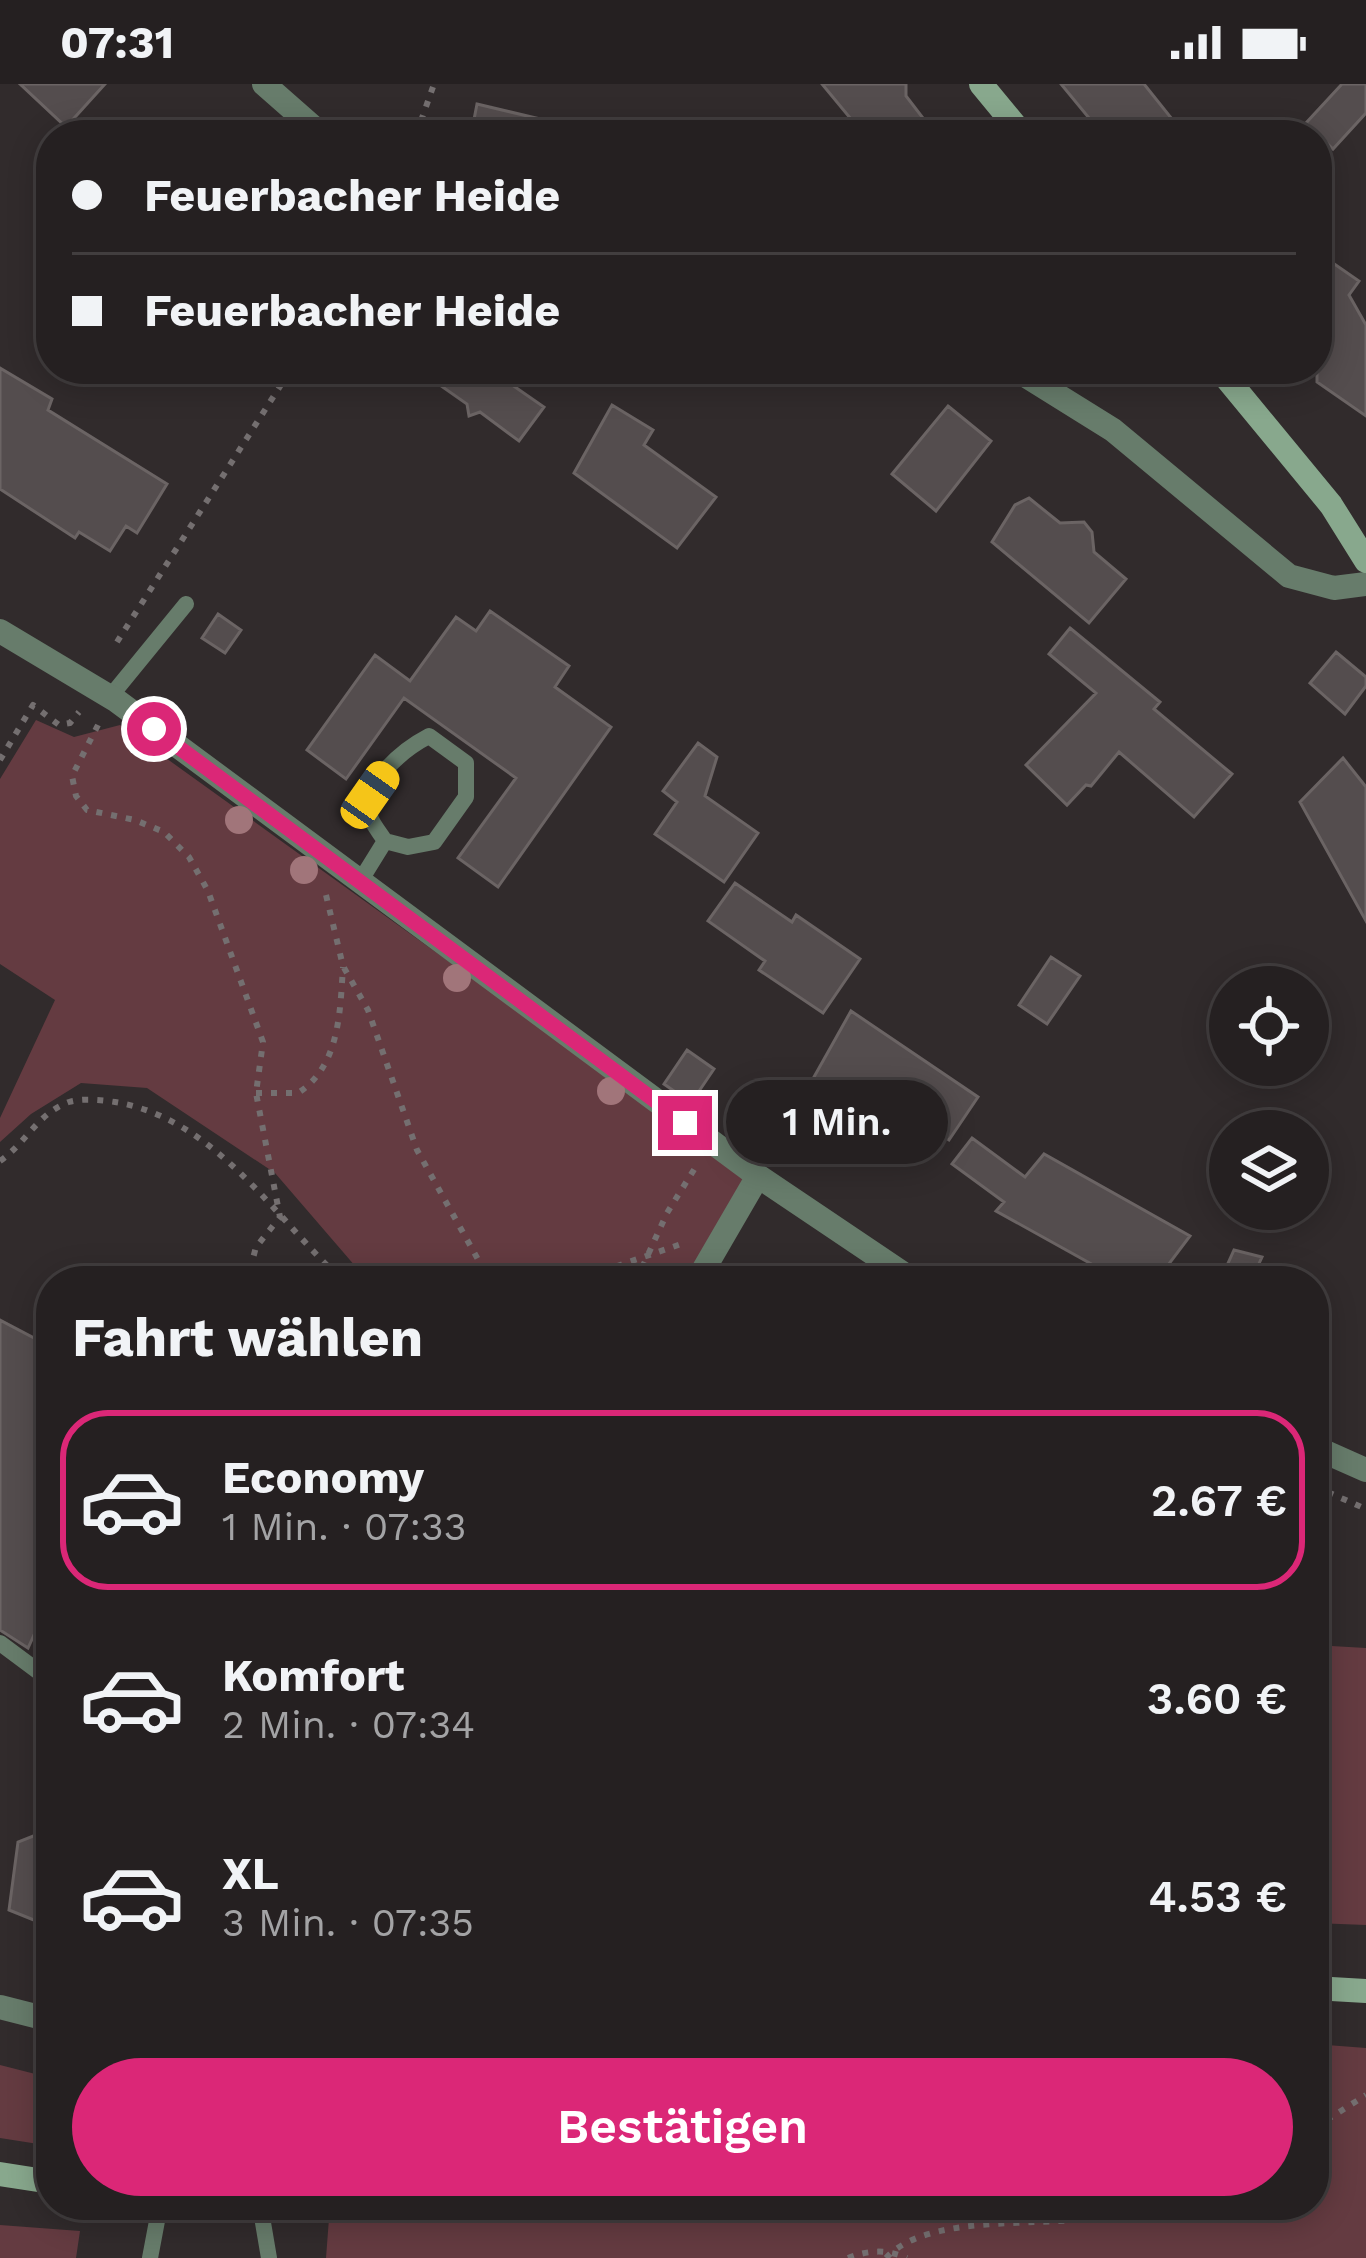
<!DOCTYPE html>
<html lang="de">
<meta charset="utf-8">
<style>
body{margin:0;font-family:"Work Sans",sans-serif;background:#312d2e;color:#f1f3f6;height:100vh;display:flex;flex-direction:column;font-size:45px;white-space:nowrap}
*{box-sizing:border-box;margin:0}
p{font-size:39px;color:#a3a3a5}
.icon{flex:none;width:66px;height:66px;fill:none;stroke:currentColor;stroke-width:2;stroke-linecap:round;stroke-linejoin:round}
.map{position:relative;flex:1;overflow:hidden}
.side{position:absolute;left:36px;top:1182px;width:1293px;height:954px;display:flex;flex-direction:column;background:#252021;border-radius:48px;box-shadow:0 6px 30px #0003,0 0 0 3px #423e3f}
.side>*{flex:none}
.top-card{position:absolute;left:36px;top:36px;width:1296px;height:264px;border-radius:48px;box-shadow:0 6px 30px #0003,0 0 0 3px #423e3f;display:grid;align-content:center;height:264px;padding:0 36px;background:#252021}
.buttons{position:absolute;left:1209px;top:882px;display:grid;gap:24px}
.buttons a{display:grid;place-items:center;width:120px;height:120px;border-radius:50%;background:#252021;box-shadow:0 6px 30px #0003,0 0 0 3px #423e3f;font-size:60px}
.end{position:absolute;width:54px;height:54px;margin:-27px;border:15px solid #db2777;background:#fff;box-shadow:0 0 0 6px #fff}
.from{border-radius:50%}
.bubble{position:absolute;height:84px;border-radius:42px;background:#252021;box-shadow:0 6px 30px #0003,0 0 0 3px #423e3f;font-size:39px;font-weight:600;line-height:84px;text-align:center}
.car{position:absolute;width:36px;height:72px;margin:-36px -18px;border-radius:15px;box-shadow:0 0 9px 3px #0007;background:linear-gradient(#f5c518 24%,#345 0 40%,#f5c518 0 76%,#345 0 86%,#f5c518 0)}
.top-card b{display:flex;align-items:center;gap:42px;height:114px;font-size:45px}
.top-card b+b{border-top:3px solid #423e3f}
.top-card i{width:30px;height:30px;background:#f1f3f6}
ul{padding:0;list-style:none}
li{display:flex;align-items:center;gap:36px;height:180px;margin:0 24px 18px;padding:0 12px;border:6px solid transparent;border-radius:48px}
li div{flex:1}
li b{display:block;font-size:45px}
li em{font-style:normal;font-weight:600}
li.on{border-color:#db2777}
li>.icon{width:108px;height:108px;stroke-width:1.5}
h2{padding:0 36px;font-size:54px;line-height:144px}
.primary-button{display:flex;gap:24px;margin-top:auto;padding:24px 36px}
.primary-button a{flex:1;height:138px;border-radius:72px;background:#db2777;color:#fff;font-size:48px;font-weight:600;line-height:138px;text-align:center}
.status{display:flex;justify-content:space-between;align-items:center;height:84px;padding:0 60px;background:#252021;direction:ltr}
.status svg{height:33px;fill:currentColor}
.map>svg:first-child{display:block}
.green{fill:#643b41}
.building{fill:#544d4e;stroke:#6b6464;stroke-width:3}
.lines{fill:none;stroke-linecap:round;stroke-linejoin:round}
.path{stroke:#746f70;stroke-width:6;stroke-dasharray:6 9;stroke-linecap:butt}
.lane{stroke:#677c6b;stroke-width:16}
.street{stroke:#677c6b;stroke-width:24}
.secondary{stroke:#88a88d;stroke-width:24}
.tree{fill:#a1757a}
.route{stroke:#db2777;stroke-width:15}
</style>
<div class="status"><b>07:31</b><svg viewBox="0 0 49 12"><path d="M0 12V9h3v3zM5 12V6h3v6zM10 12V3h3v9zM15 12V0h3v12zM26 1h20v11H26zM47 4h2v5h-2z"/></svg></div>
<div class="map">
<svg width="1366" height="2174" viewBox="0 0 1366 2174">
<rect width="100%" height="100%" fill="#312b2c"/>
<path class="green" d="M36 636 74 653 120 641 751 1095 687 1197H368L275 1089 147 1004 81 999 31 1030 0 1058V1034L55 916 0 880V695Z
M1314 1561 1366 1564V1841L1314 1839Z
M1314 1960 1366 1964V2174H326L330 2121H1314Z
M0 1981 51 1994V2062L0 2054Z
M0 2141 80 2147 76 2174H0Z"/>
<path class="building" d="M20 0H105L66 43Z
M822 0H906V12L936 51H831L851 35Z
M1061 0H1144L1172 35 1153 51H1103Z
M1342 0H1366V29L1333 65 1306 39Z
M477 20 561 40 560 51H471Z
M1317 168 1359 197 1349 211 1366 241V332L1317 298Z
M0 284 52 315 48 326 167 400 137 449 126 442 110 467 79 448 75 454 0 405Z
M417 285H489L544 323 519 357 480 328 469 332 467 320Z
M612 321 653 346 644 361 716 413 677 464 574 389Z
M948 322 991 357 936 427 892 390Z
M1029 414 1060 439 1084 438 1092 448 1094 468 1126 495 1089 539 992 458 1015 421Z
M490 527 569 582 555 603 611 643 498 803 458 774 516 694 404 614 346 695 307 666 375 571 410 597 456 533 476 547Z
M218 530 241 546 225 569 202 554Z
M1070 544 1160 618 1154 625 1232 690 1194 733 1119 668 1091 702 1086 701 1067 721 1026 681 1096 609 1049 570Z
M1336 568 1366 593V602L1345 630 1310 599Z
M698 659 717 673 705 712 758 749 724 798 655 750 677 718 663 707Z
M1343 674 1366 703V837L1300 718Z
M735 799 792 838 796 831 860 875 823 929 759 886 765 877 708 837Z
M1051 873 1080 892 1047 940 1019 921Z
M851 927 978 1013 949 1056 884 1012 879 1018 851 999 833 1027 805 1009Z
M687 966 714 985 691 1019 664 1000Z
M972 1054 1025 1093 1044 1070 1190 1152 1156 1197H1122L996 1127 1004 1118 952 1080Z
M1234 1166 1262 1173 1251 1197H1220Z
M0 1236 51 1263V1531L44 1529 28 1564 0 1546Z
M51 1745V1843L9 1826 18 1758Z"/>
<g class="lines">
<path class="path" d="M416 51 434 0
M117 558 291 285
M98 641 72 692 76 712 87 726 135 736 164 748 189 773 208 807 263 958 256 1009 280 1133 256 1163 247 1197
M0 676 33 621 59 641 70 639 79 628
M326 811 343 882 368 926 417 1066 490 1197
M256 1009H298C340 982 340 927 343 883
M0 1077C26 1059 38 1029 69 1018 82 1014 102 1016 115 1018 216 1035 273 1132 343 1197
M574 1197 684 1159
M636 1197 667 1129 695 1084
M1314 1402 1366 1425
M1314 2044 1366 2011
M848 2174C869 2166 886 2165 907 2174
M886 2174C926 2130 1035 2143 1089 2134 1108 2131 1127 2125 1145 2121"/>
<path class="lane" d="M110 613 186 520
M359 799 385 757 408 763 434 758 466 713V679L429 652C404 665 362 698 370 732 372 740 381 750 385 757
M0 1559 43 1591
M260 2121 269 2174
M150 2174 160 2121"/>
<path class="street" d="M264 0 322 51
M1015 285 1113 346 1289 492 1334 504 1366 500
M0 547 117 617 758 1092 914 1197
M697 1197 758 1092
M1314 1363 1366 1386
M0 1923 51 1936"/>
<path class="secondary" d="M981 0 1023 51
M1219 285 1331 421 1366 477
M1314 1904 1366 1907
M0 2090 51 2098"/>
</g>
<g class="tree">
<circle cx="239" cy="736" r="14"/>
<circle cx="304" cy="786" r="14"/>
<circle cx="457" cy="894" r="14"/>
<circle cx="611" cy="1007" r="14"/>
</g>
<g class="lines">
<path class="route" d="M154 645 685 1039"/>
</g>
</svg>
<div class="buttons">
<a><svg class="icon" aria-label="locate" viewBox="0 0 24 24"><circle cx="12" cy="12" r="6"/><path d="M12 2v4M12 18v4M2 12h4M18 12h4"/></svg></a>
<a><svg class="icon" aria-label="layers" viewBox="0 0 24 24"><path d="M12 4l9 5-9 5-9-5zM3 14l9 5 9-5"/></svg></a>
</div>
<i class="end from" style="left:154px;top:645px"></i>
<i class="end" style="left:685px;top:1039px"></i>
<div class="bubble" style="left:726px;top:996px;width:222px">1 Min.</div>
<i class="car" style="left:370px;top:711px;rotate:35deg"></i>
<div class="top-card">
<b><i class="from"></i>Feuerbacher Heide</b>
<b><i></i>Feuerbacher Heide</b>
</div>
<section class="side">
<h2>Fahrt wählen</h2>
<ul>
<li class="on"><svg class="icon" aria-label="car" viewBox="0 0 24 24"><path d="M5 17H2v-5l4-1 3-4h7l3 4 3 1v5h-3M9 17h6M6 11h13"/><circle cx="7" cy="17" r="2"/><circle cx="17" cy="17" r="2"/></svg><div><b>Economy</b><p>1 Min. · 07:33</p></div><em>2.67 €</em></li>
<li><svg class="icon" aria-label="car" viewBox="0 0 24 24"><path d="M5 17H2v-5l4-1 3-4h7l3 4 3 1v5h-3M9 17h6M6 11h13"/><circle cx="7" cy="17" r="2"/><circle cx="17" cy="17" r="2"/></svg><div><b>Komfort</b><p>2 Min. · 07:34</p></div><em>3.60 €</em></li>
<li><svg class="icon" aria-label="car" viewBox="0 0 24 24"><path d="M5 17H2v-5l4-1 3-4h7l3 4 3 1v5h-3M9 17h6M6 11h13"/><circle cx="7" cy="17" r="2"/><circle cx="17" cy="17" r="2"/></svg><div><b>XL</b><p>3 Min. · 07:35</p></div><em>4.53 €</em></li>
</ul>
<div class="primary-button"><a>Bestätigen</a></div>
</section>
</div>
